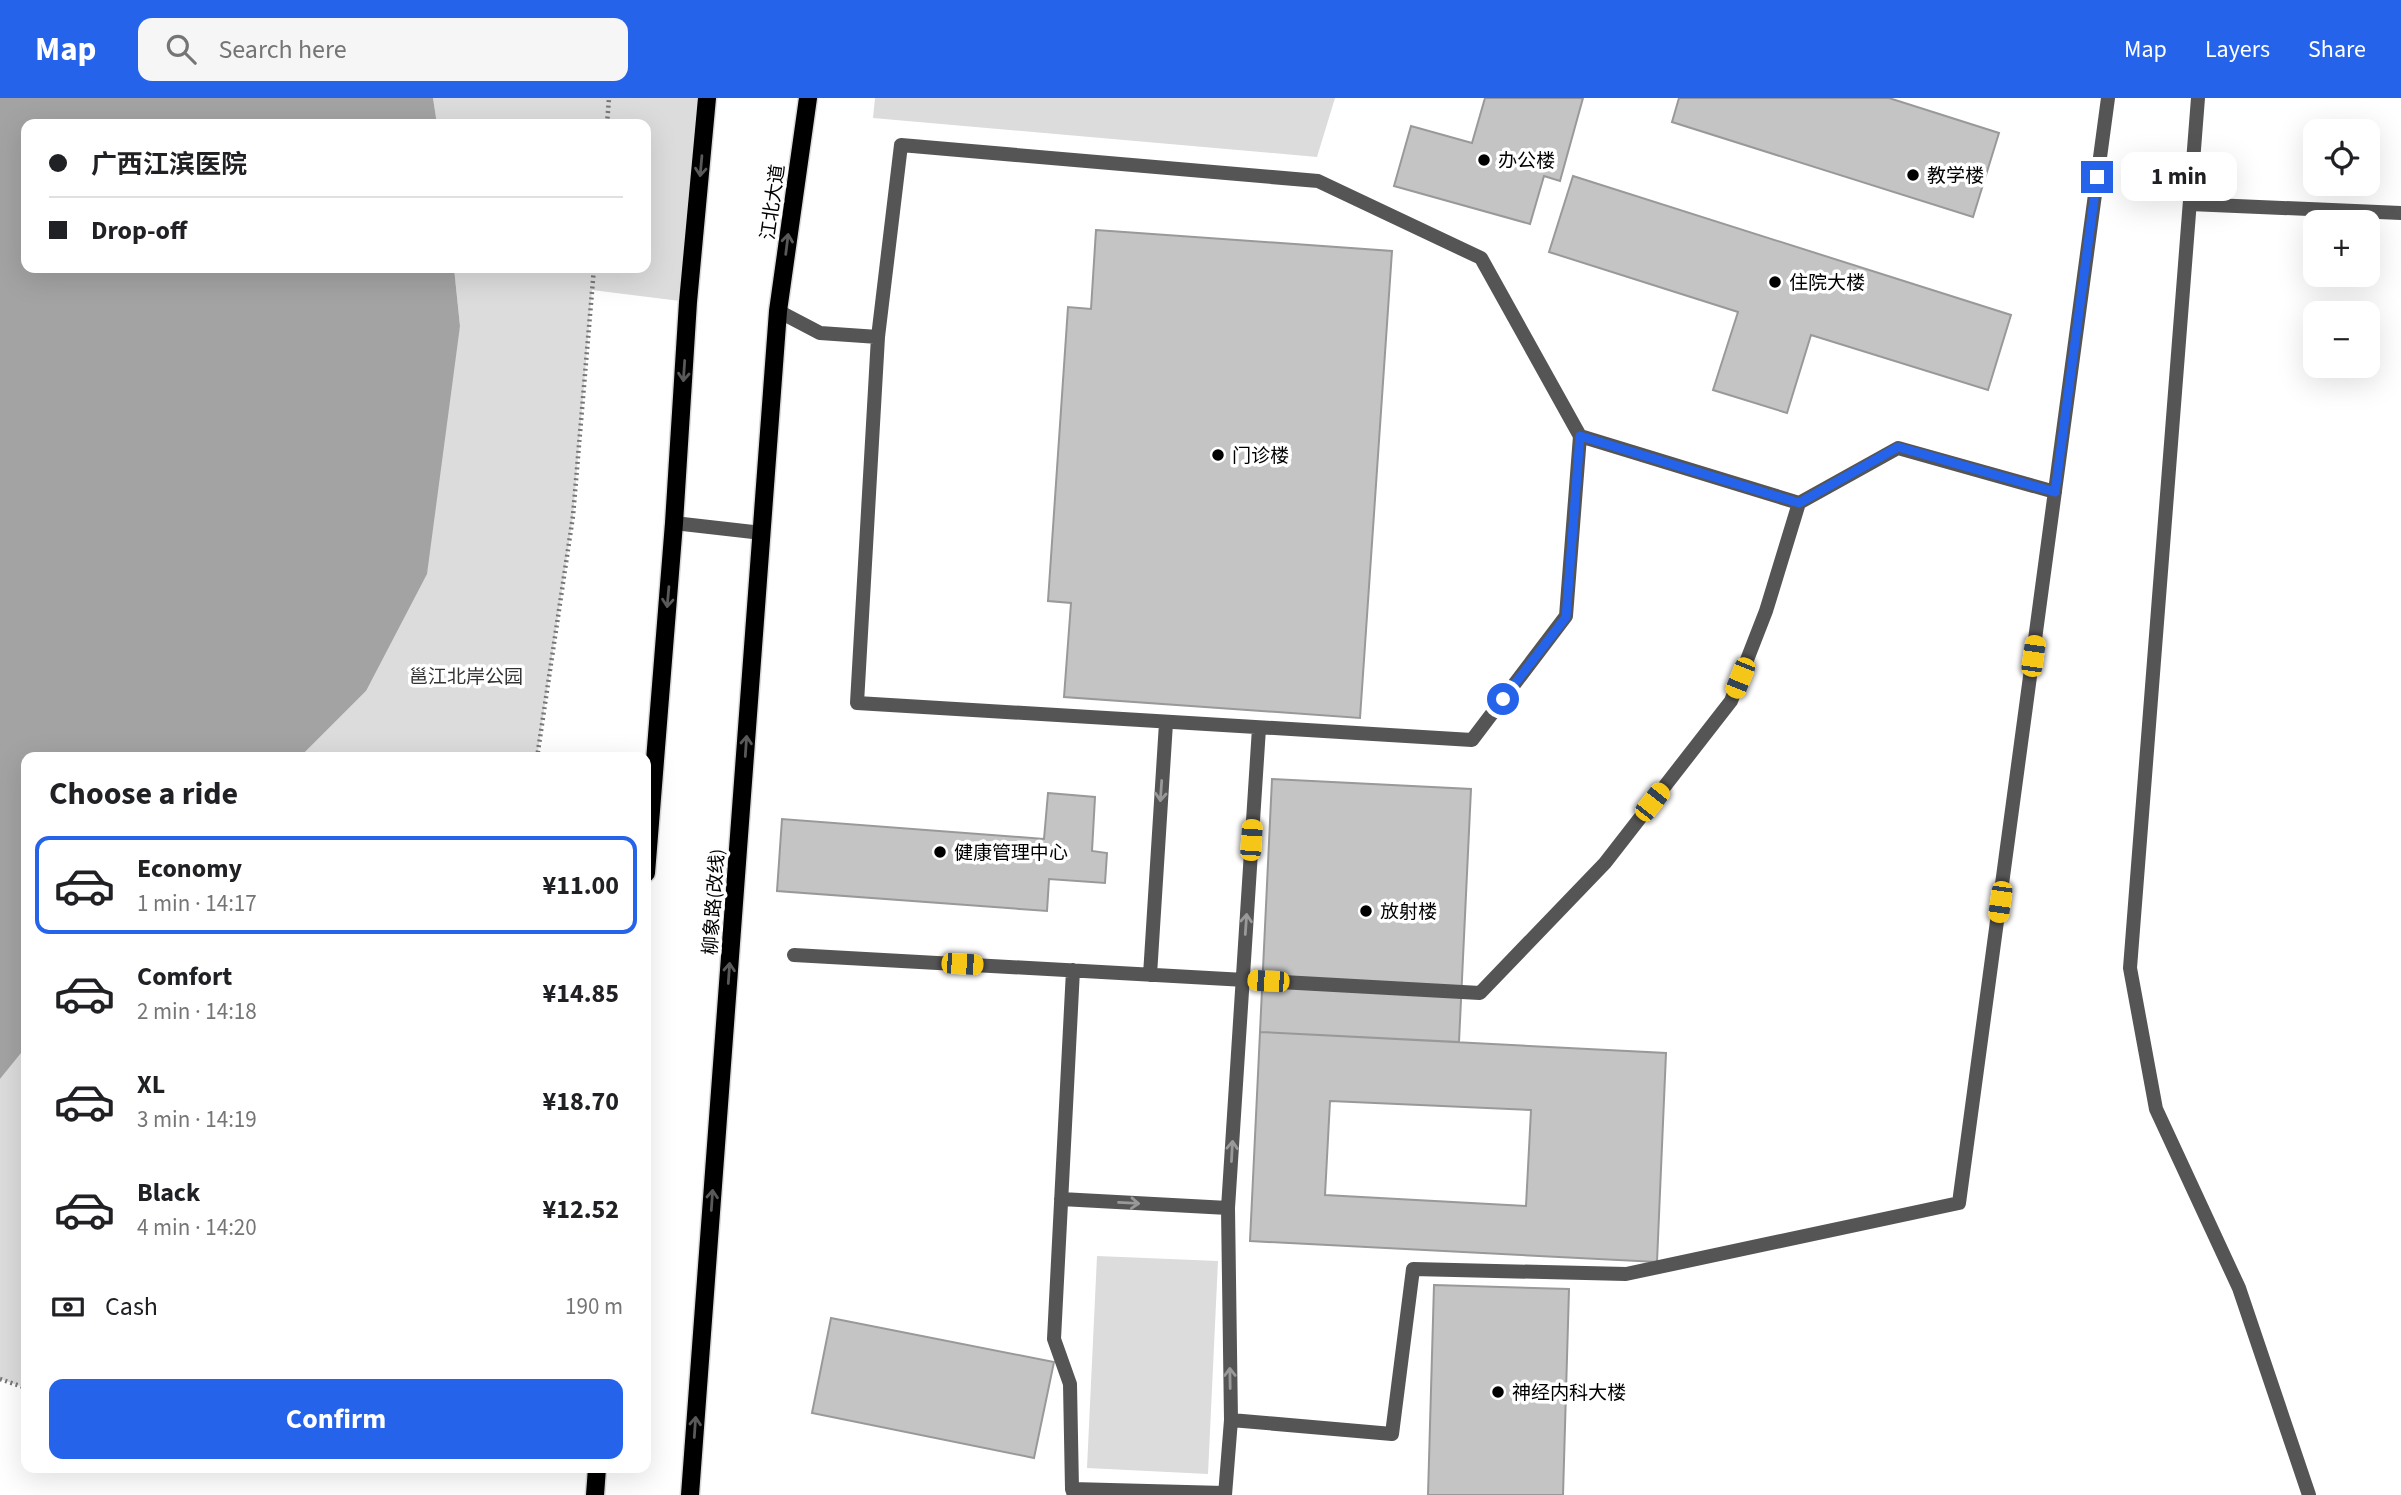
<!DOCTYPE html>
<meta charset="utf-8">
<style>
body{margin:0;font-family:"Source Sans 3","Noto Sans SC",sans-serif;background:#f6f6f6;color:#202124;height:100vh;display:flex;flex-direction:column;font-size:26px;white-space:nowrap}
*{box-sizing:border-box;margin:0}
p{font-size:23px;color:#757577}
.icon{flex:none;width:38px;height:38px;fill:none;stroke:currentColor;stroke-width:2;stroke-linecap:round;stroke-linejoin:round}
.map{position:relative;flex:1;overflow:hidden}
.details{position:absolute;left:21px;top:654px;width:630px;height:721px;display:flex;flex-direction:column;background:#fff;border-radius:14px;box-shadow:0 7px 28px #0002}
.details>*{flex:none}
.banner{position:absolute;left:21px;top:21px;width:630px;height:154px;border-radius:14px;box-shadow:0 7px 28px #0002;display:grid;align-content:center;height:154px;padding:0 28px;background:#fff}
.fabs{position:absolute;left:2303px;top:21px;display:grid;gap:14px}
.fabs a{display:grid;place-items:center;width:77px;height:77px;border-radius:14px;background:#fff;box-shadow:0 7px 28px #0002;font-size:35px}
.end{position:absolute;width:32px;height:32px;margin:-16px;border:9px solid #2563eb;background:#fff;box-shadow:0 0 0 4px #fff}
.from{border-radius:50%}
.bubble{position:absolute;height:49px;border-radius:14px;background:#fff;box-shadow:0 7px 28px #0002;font-size:23px;font-weight:700;line-height:49px;text-align:center}
.car{position:absolute;width:21px;height:42px;margin:-21px -10px;border-radius:9px;box-shadow:0 0 5px 2px #0007;background:linear-gradient(#f5c518 24%,#345 0 40%,#f5c518 0 76%,#345 0 86%,#f5c518 0)}
.banner b{display:flex;align-items:center;gap:24px;height:66px;font-size:26px}
.banner b+b{border-top:2px solid #e0e0e0}
.banner i{width:18px;height:18px;background:#202124}
ul{padding:0;list-style:none}
li{display:flex;align-items:center;gap:21px;height:98px;margin:0 14px 10px;padding:0 14px;border:4px solid transparent;border-radius:14px}
li div{flex:1}
li b{display:block;font-size:26px}
li em{font-style:normal;font-weight:700}
li.active{border-color:#2563eb}
li>.icon{width:63px;height:63px;stroke-width:1.5}
h2{padding:0 28px;font-size:32px;line-height:84px}
.pay{display:flex;align-items:center;gap:18px;height:77px;padding:0 28px;font-size:26px}
.pay p{margin-inline-start:auto}
.action{display:flex;gap:14px;margin-top:auto;padding:14px 28px}
.action a{flex:1;height:80px;border-radius:14px;background:#2563eb;color:#fff;font-size:28px;font-weight:700;line-height:80px;text-align:center}
header{display:flex;align-items:center;gap:42px;box-sizing:border-box;height:98px;padding:0 35px;background:#2563eb;color:#fff}
header strong{font-size:33px}
nav{display:flex;gap:38px;margin-inline-start:auto;font-size:24px}
.search{width:490px;height:63px;background:#f6f6f6;display:flex;align-items:center;gap:18px;box-sizing:border-box;padding:0 24px;border-radius:14px;color:#757577;font-size:26px}
.map>svg:first-child{display:block}
.green{fill:#dcdcdc}
.water{fill:#a3a3a3}
.building{fill:#c4c4c4;stroke:#999;stroke-width:2;fill-rule:evenodd}
.lines{fill:none;stroke-linecap:round;stroke-linejoin:round}
.primary-casing{stroke:#dbdbdb;stroke-width:21}
.path{stroke:#777;stroke-width:4.5;stroke-dasharray:2 3.5;stroke-linecap:butt}
.lane{stroke:#555;stroke-width:14}
.street{stroke:#555;stroke-width:14}
.primary{stroke:#000;stroke-width:18}
.oneway{stroke:#595959}
.oneway2{stroke:#999}
.route{stroke:#2563eb;stroke-width:9}
.poi-dot{fill:#000;stroke:#fff;stroke-width:2.5}
.labels{text-anchor:middle;stroke-width:7;stroke-linejoin:round;paint-order:stroke}
.poi-label{font-size:19px;fill:#000;stroke:#fff;text-anchor:start}
.street-label{font-size:19px;fill:#000;stroke:#fff}
.park-label{font-size:19px;fill:#333;stroke:#fff}
</style>
<header>
<strong>Map</strong>
<div class="search"><svg class="icon" aria-label="search" viewBox="0 0 24 24"><circle cx="10" cy="10" r="6"/><path d="M15 15l6 6"/></svg>Search here</div>
<nav><a>Map</a><a>Layers</a><a>Share</a></nav>
</header>
<div class="map">
<svg width="2401" height="1397" viewBox="0 0 2401 1397">
<rect width="100%" height="100%" fill="#fff"/>
<path class="green" d="M433 0H707L688 204 592 192 573 418 537 660H299L366 593 460 228 454 170H646V26H437Z
M875 0H1335L1317 59 873 20Z
M26 949V1290L0 1281V981Z
M1097 1158 1218 1163 1208 1376 1087 1370Z"/>
<path class="water" d="M0 0H433L437 26H26V170H454L460 228 427 476 366 593 299 660H26V949L0 981Z"/>
<path class="building" d="M1485 0H1583L1560 83 1544 78 1530 126 1394 88 1411 28 1472 45Z
M1679 0H1889L1999 35 1973 119 1672 24Z
M1573 78 2011 217 1988 292 1811 237 1787 315 1713 292 1738 214 1549 154Z
M1096 132 1392 153 1360 620 1064 599 1071 505 1048 503 1068 209 1091 211Z
M1272 681 1471 691 1459 944 1260 934Z
M1048 695 1095 699 1092 753 1107 755 1105 785 1049 781 1047 813 777 793 782 721 1044 741Z
M1260 934 1666 955 1657 1164 1250 1143ZM1330 1003 1531 1012 1526 1108 1325 1097Z
M1434 1187 1569 1191 1563 1397H1428Z
M831 1220 1054 1264 1034 1360 812 1315Z"/>
<g class="lines">
<g class="primary-casing">
<path id="primary" d="M646 775 674 425 688 204 707 0
M595 1397 597 1370
M690 1397 778 213 808 0"/>
</g>
<path class="path" d="M607 26 609 0
M537 660 573 418 594 170
M0 1281 26 1290"/>
<path class="lane" d="M901 47 1318 83 1481 160 1580 338 1566 518 1472 642 857 605 878 239Z
M2190 106 2401 115
M778 213 820 235 878 239
M1580 338 1799 405 1898 350 2055 394
M794 857 1480 895 1605 765 1731 603 1766 513 1799 405
M1073 872 1054 1241 1070 1286 1072 1391 1074 1397
M1150 877 1166 625
M1061 1101 1228 1110
M1231 1322 1392 1336 1413 1171 1626 1176 1959 1105 2108 0
M1072 1391 1224 1395
M1225 1397 1231 1322 1228 1110 1259 630"/>
<path class="street" d="M2198 0 2130 870 2156 1011 2239 1190 2309 1397
M674 425 762 435"/>
<use href="#primary" class="primary"/>
</g>
<defs><path id="oneway-shaft" d="M-6 0H5M1.5-3L5.5 0L1.5 3" fill="none" stroke-width="1.6" stroke-linecap="round" stroke-linejoin="round" transform="scale(1.75)"/></defs>
<g class="oneway">
<use href="#oneway-shaft" transform="translate(701 68) rotate(95)"/>
<use href="#oneway-shaft" transform="translate(787 146) rotate(-83)"/>
<use href="#oneway-shaft" transform="translate(684 273) rotate(94)"/>
<use href="#oneway-shaft" transform="translate(668 499) rotate(95)"/>
<use href="#oneway-shaft" transform="translate(746 648) rotate(-86)"/>
<use href="#oneway-shaft" transform="translate(729 875) rotate(-86)"/>
<use href="#oneway-shaft" transform="translate(712 1102) rotate(-86)"/>
<use href="#oneway-shaft" transform="translate(695 1329) rotate(-86)"/>
</g>
<g class="oneway2">
<use href="#oneway-shaft" transform="translate(1161 693) rotate(94)"/>
<use href="#oneway-shaft" transform="translate(1246 826) rotate(-86)"/>
<use href="#oneway-shaft" transform="translate(1232 1053) rotate(-87)"/>
<use href="#oneway-shaft" transform="translate(1129 1105) rotate(3)"/>
<use href="#oneway-shaft" transform="translate(1230 1280) rotate(-91)"/>
</g>
<g class="lines">
<path class="route" d="M1503 601 1566 519 1580 338 1799 405 1898 349 2055 394 2097 79"/>
</g>
<g class="poi-dot">
<circle cx="1484" cy="62" r="7"/>
<circle cx="1913" cy="77" r="7"/>
<circle cx="1775" cy="184" r="7"/>
<circle cx="1218" cy="357" r="7"/>
<circle cx="940" cy="754" r="7"/>
<circle cx="1366" cy="813" r="7"/>
<circle cx="1498" cy="1294" r="7"/>
</g>
<g class="labels">
<g class="poi-label">
<text x="1498" y="69">办公楼</text>
<text x="1927" y="84">教学楼</text>
<text x="1789" y="191">住院大楼</text>
<text x="1232" y="364">门诊楼</text>
<text x="954" y="761">健康管理中心</text>
<text x="1380" y="820">放射楼</text>
<text x="1512" y="1301">神经内科大楼</text>
</g>
<g class="street-label">
<text transform="translate(772 104) rotate(-82)" y="7">江北大道</text>
<text transform="translate(713 804) rotate(-86)" y="7">柳象路(改线)</text>
</g>
<g class="park-label">
<text x="466" y="585">邕江北岸公园</text>
</g>
</g>
</svg>
<div class="fabs">
<a><svg class="icon" aria-label="locate" viewBox="0 0 24 24"><circle cx="12" cy="12" r="6"/><path d="M12 2v4M12 18v4M2 12h4M18 12h4"/></svg></a>
<a>+</a>
<a>−</a>
</div>
<i class="end from" style="left:1503px;top:601px"></i>
<i class="end" style="left:2097px;top:79px"></i>
<div class="bubble" style="left:2121px;top:54px;width:116px">1 min</div>
<i class="car" style="left:2033px;top:558px;rotate:8deg"></i>
<i class="car" style="left:1740px;top:580px;rotate:202deg"></i>
<i class="car" style="left:1652px;top:704px;rotate:38deg"></i>
<i class="car" style="left:1251px;top:742px;rotate:4deg"></i>
<i class="car" style="left:2000px;top:804px;rotate:188deg"></i>
<i class="car" style="left:962px;top:866px;rotate:93deg"></i>
<i class="car" style="left:1268px;top:883px;rotate:273deg"></i>
<div class="banner">
<b><i class="from"></i>广西江滨医院</b>
<b><i></i>Drop-off</b>
</div>
<section class="details">
<h2>Choose a ride</h2>
<ul>
<li class="active"><svg class="icon" aria-label="car" viewBox="0 0 24 24"><path d="M5 17H2v-5l4-1 3-4h7l3 4 3 1v5h-3M9 17h6M6 11h13"/><circle cx="7" cy="17" r="2"/><circle cx="17" cy="17" r="2"/></svg><div><b>Economy</b><p>1 min · 14:17</p></div><em>¥11.00</em></li>
<li><svg class="icon" aria-label="car" viewBox="0 0 24 24"><path d="M5 17H2v-5l4-1 3-4h7l3 4 3 1v5h-3M9 17h6M6 11h13"/><circle cx="7" cy="17" r="2"/><circle cx="17" cy="17" r="2"/></svg><div><b>Comfort</b><p>2 min · 14:18</p></div><em>¥14.85</em></li>
<li><svg class="icon" aria-label="car" viewBox="0 0 24 24"><path d="M5 17H2v-5l4-1 3-4h7l3 4 3 1v5h-3M9 17h6M6 11h13"/><circle cx="7" cy="17" r="2"/><circle cx="17" cy="17" r="2"/></svg><div><b>XL</b><p>3 min · 14:19</p></div><em>¥18.70</em></li>
<li><svg class="icon" aria-label="car" viewBox="0 0 24 24"><path d="M5 17H2v-5l4-1 3-4h7l3 4 3 1v5h-3M9 17h6M6 11h13"/><circle cx="7" cy="17" r="2"/><circle cx="17" cy="17" r="2"/></svg><div><b>Black</b><p>4 min · 14:20</p></div><em>¥12.52</em></li>
</ul>
<div class="pay"><svg class="icon" aria-label="cash" viewBox="0 0 24 24"><path d="M3 7h18v10H3z"/><circle cx="12" cy="12" r="2"/></svg>Cash<p>190 m</p></div>
<div class="action"><a>Confirm</a></div>
</section>
</div>
